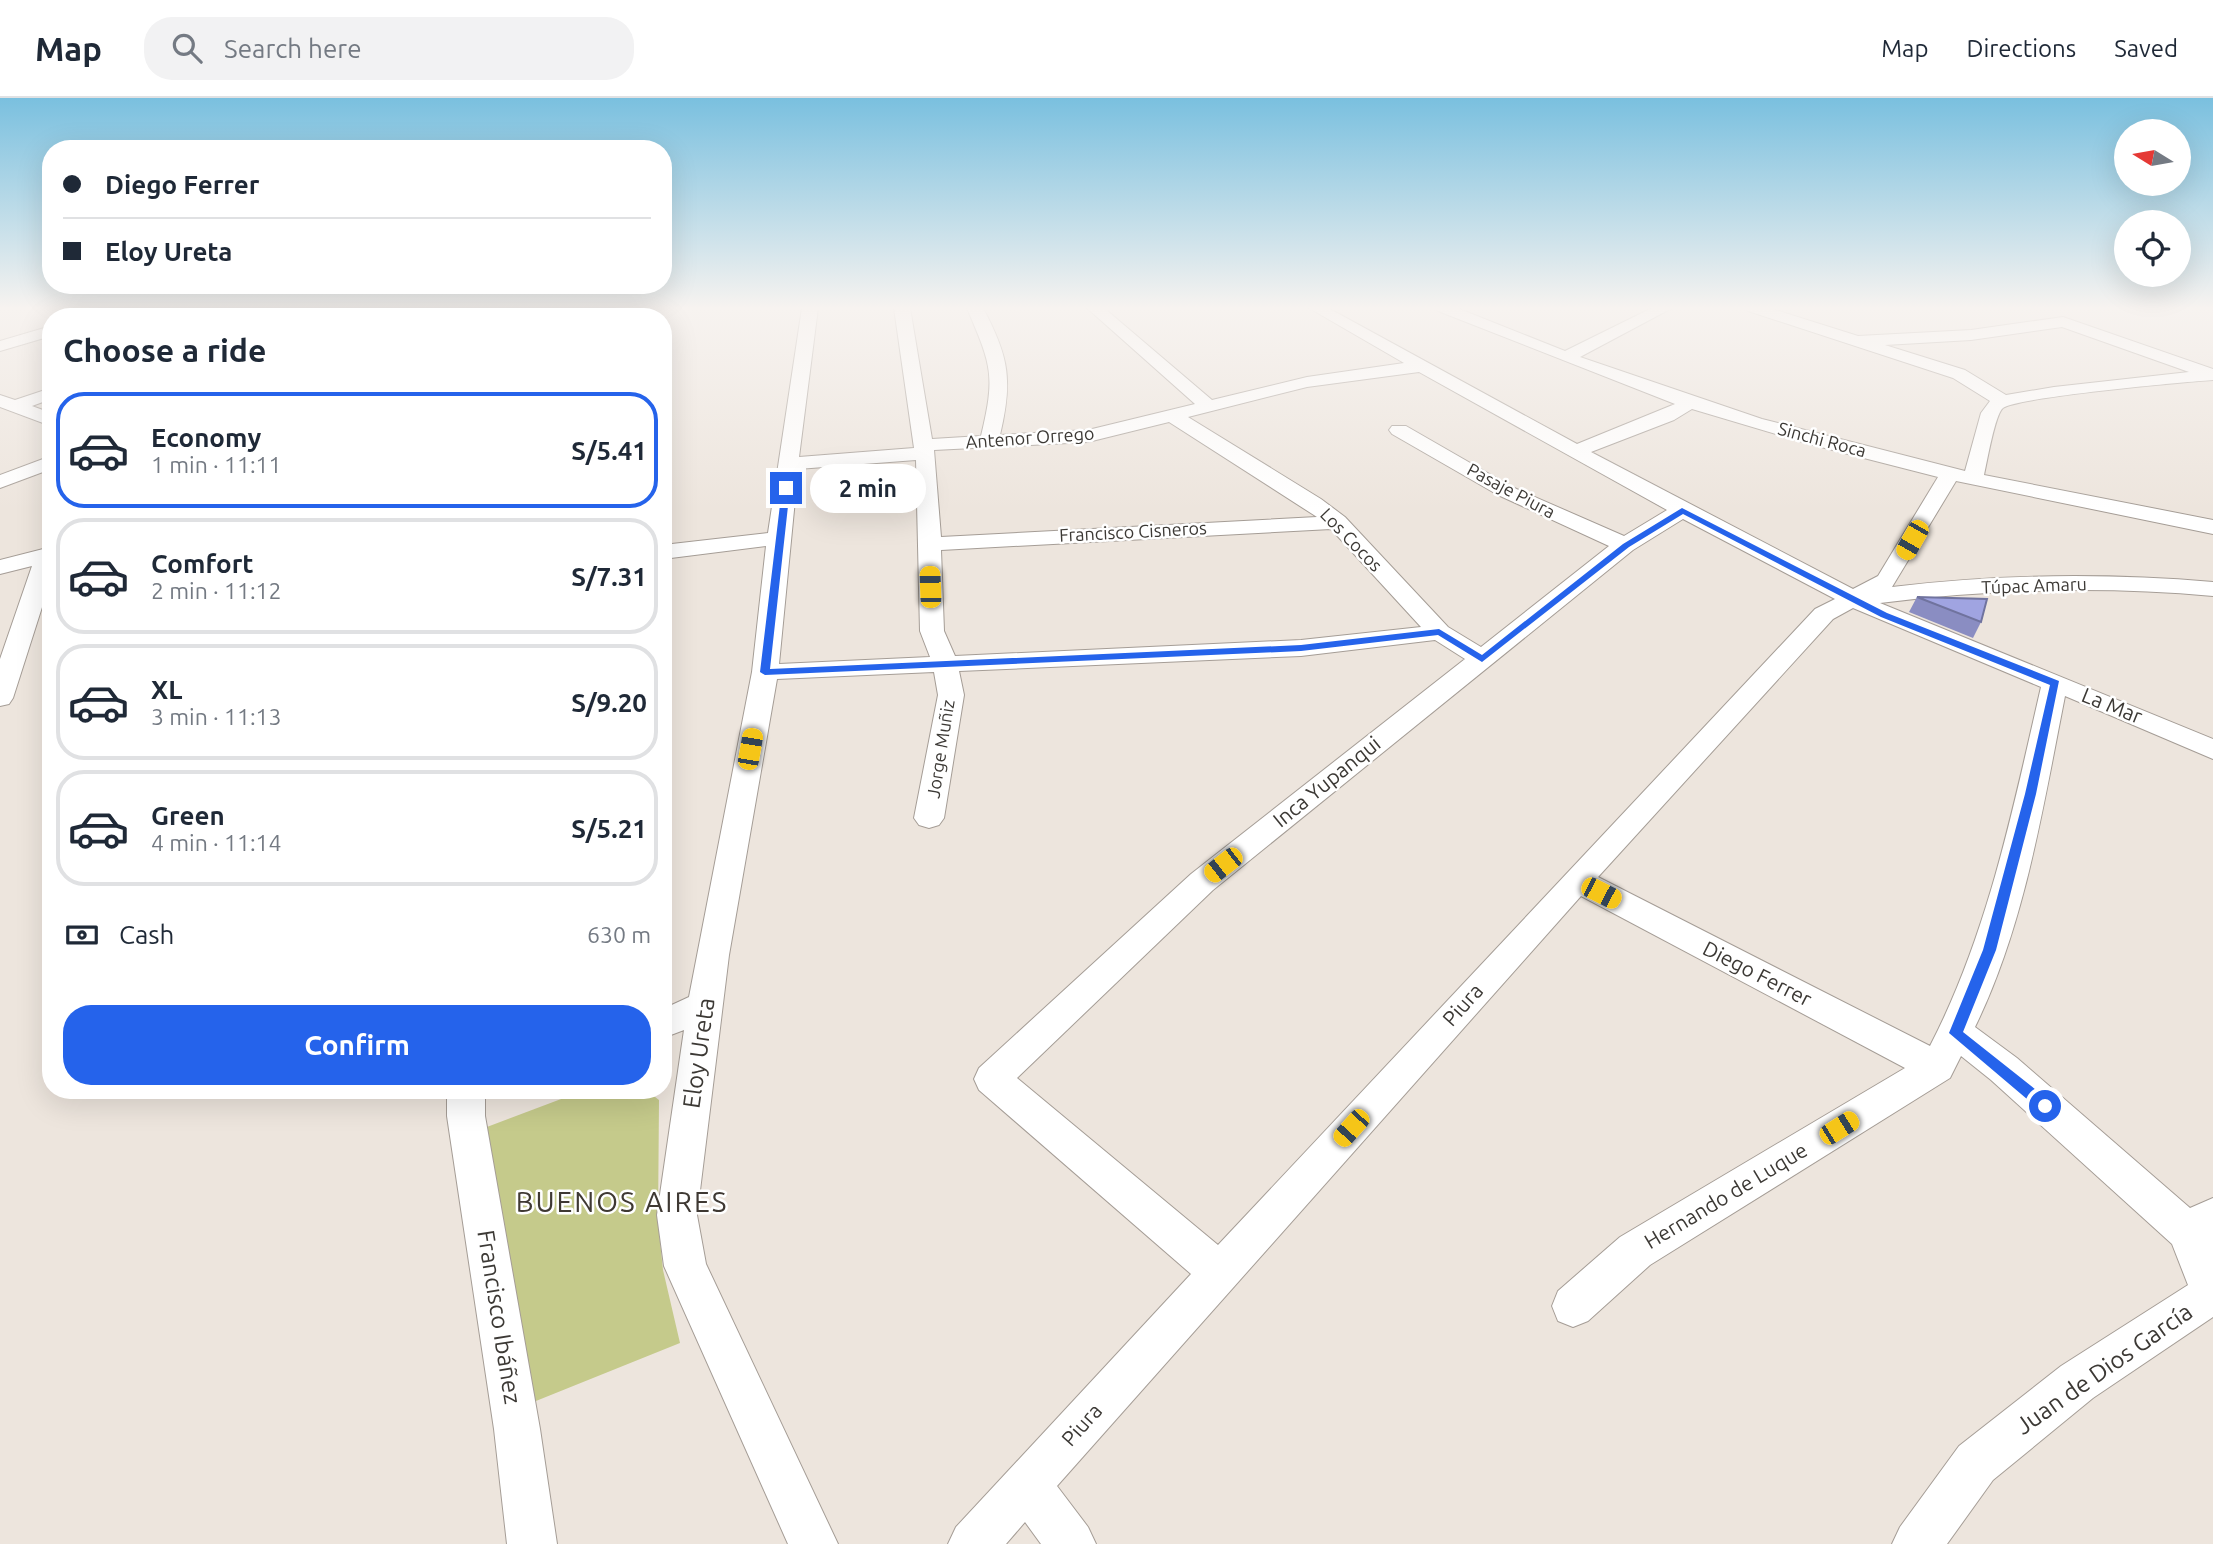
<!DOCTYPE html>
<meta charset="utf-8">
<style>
body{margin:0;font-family:Ubuntu,sans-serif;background:#f2f2f3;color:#1f2937;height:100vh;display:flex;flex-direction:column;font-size:26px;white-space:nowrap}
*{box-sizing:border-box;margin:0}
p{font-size:23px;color:#747a83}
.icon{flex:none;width:38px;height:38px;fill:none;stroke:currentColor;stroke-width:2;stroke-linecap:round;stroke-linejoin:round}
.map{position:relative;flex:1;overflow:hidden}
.details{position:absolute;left:42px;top:210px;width:630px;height:791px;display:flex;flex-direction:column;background:#fff;border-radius:28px;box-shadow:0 7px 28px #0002}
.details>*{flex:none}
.hud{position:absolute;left:42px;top:42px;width:630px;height:154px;border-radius:28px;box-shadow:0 7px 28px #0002;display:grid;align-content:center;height:154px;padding:0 21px;background:#fff}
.needle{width:46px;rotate:281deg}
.buttons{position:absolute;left:2114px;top:21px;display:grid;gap:14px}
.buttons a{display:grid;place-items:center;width:77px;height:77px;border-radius:50%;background:#fff;box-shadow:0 7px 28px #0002;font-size:35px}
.end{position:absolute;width:32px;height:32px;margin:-16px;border:9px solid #2563eb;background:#fff;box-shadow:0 0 0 4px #fff}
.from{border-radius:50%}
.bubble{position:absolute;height:49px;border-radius:24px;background:#fff;box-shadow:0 7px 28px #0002;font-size:23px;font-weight:700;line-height:49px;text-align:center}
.car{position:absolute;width:21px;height:42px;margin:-21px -10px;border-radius:9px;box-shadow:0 0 5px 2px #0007;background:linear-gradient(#f5c518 24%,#345 0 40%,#f5c518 0 76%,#345 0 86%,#f5c518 0)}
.hud b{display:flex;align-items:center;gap:24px;height:66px;font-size:26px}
.hud b+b{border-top:2px solid #e0e1e3}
.hud i{width:18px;height:18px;background:#1f2937}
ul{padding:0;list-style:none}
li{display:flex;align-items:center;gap:21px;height:116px;margin:0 14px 10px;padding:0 7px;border:4px solid #e0e1e3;border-radius:28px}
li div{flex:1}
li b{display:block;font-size:26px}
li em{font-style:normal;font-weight:700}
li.current{border-color:#2563eb}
li>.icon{width:63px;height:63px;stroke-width:1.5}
h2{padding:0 21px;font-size:32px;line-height:84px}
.pay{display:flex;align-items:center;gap:18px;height:77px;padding:0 21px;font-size:26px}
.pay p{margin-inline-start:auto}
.action{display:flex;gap:14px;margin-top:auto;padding:14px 21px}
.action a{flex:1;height:80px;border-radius:28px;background:#2563eb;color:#fff;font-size:28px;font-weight:700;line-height:80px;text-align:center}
header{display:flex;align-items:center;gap:42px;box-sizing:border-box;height:98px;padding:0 35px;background:#fff;border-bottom:2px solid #e0e1e3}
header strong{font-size:33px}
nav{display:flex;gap:38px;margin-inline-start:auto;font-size:24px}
.search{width:490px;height:63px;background:#f2f2f3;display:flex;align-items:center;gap:18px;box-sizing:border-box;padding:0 24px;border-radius:28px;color:#747a83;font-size:26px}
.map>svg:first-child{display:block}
.green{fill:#c5ca8b}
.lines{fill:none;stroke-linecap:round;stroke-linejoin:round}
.minor-casing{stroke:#a59d96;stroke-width:2}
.minor{fill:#fff;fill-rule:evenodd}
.wall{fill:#8a8dc2}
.building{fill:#a0a4e1;stroke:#70739e;stroke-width:2}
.route{fill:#2563eb}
.labels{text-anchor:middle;stroke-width:5;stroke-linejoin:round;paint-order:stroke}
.far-street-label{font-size:18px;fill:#3c3935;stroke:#fff}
.street-label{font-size:21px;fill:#3c3935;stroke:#fff}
.near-street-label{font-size:24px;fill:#3c3935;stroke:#fff}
.near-neighbourhood-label{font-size:28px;letter-spacing:2px;fill:#3f3933;stroke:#fff}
</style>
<header>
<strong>Map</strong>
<div class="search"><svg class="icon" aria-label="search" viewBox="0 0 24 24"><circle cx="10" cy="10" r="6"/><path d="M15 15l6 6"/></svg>Search here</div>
<nav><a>Map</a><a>Directions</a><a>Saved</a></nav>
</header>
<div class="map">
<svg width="2213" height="1446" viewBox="0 0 2213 1446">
<rect width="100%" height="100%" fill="#ede5dd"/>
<path class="green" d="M585 992H646L659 1002 658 1124 663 1172 680 1245 526 1307 479 1032Z"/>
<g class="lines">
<g class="minor-casing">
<path id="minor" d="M113 210H137L117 219H91Z
M234 210H255L240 219H218Z
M433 210H454L439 219H416Z
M489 210H513L536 219H510Z
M575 210H594L582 219H561Z
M802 210H818L799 359 914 350 894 210H910L932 341 981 338C996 276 991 267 967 210H983C1009 259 1013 282 1000 337L1088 332 1195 306 1087 210H1104L1212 302 1307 279 1404 265 1309 210H1328L1577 346 1675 306 1438 213 1436 210H1457L1565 253 1652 210H1672L1580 259 1762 321 1965 373 1981 315 1990 303 1953 280 1748 213 1746 210H1769L1858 238 1971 232 2063 219 2213 271V282C2184 284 2019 299 2003 310 1995 316 1987 364 1984 377L2213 422V436L1956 383 1892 489C1999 476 2106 475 2213 484V498C2102 488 1991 491 1880 505L2213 641V661L2065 598C2043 709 2025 827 1975 929L2017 960 2190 1110 2213 1100V1219L2093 1300 1993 1382 1947 1446H1892L1900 1429 1959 1348 2061 1268 2188 1187 2172 1146 1991 982 1961 958 1950 980 1650 1167 1588 1223 1573 1229 1558 1223 1552 1208 1558 1193 1620 1139 1905 970 1581 798 1057 1388 1088 1429 1096 1446H1041L1025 1424 1006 1446H948L956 1429 1191 1176 979 992 974 981 979 970 1191 776 1465 561 1435 542 1301 558 959 573 964 597 944 720 939 727 929 730 919 727 914 720 938 597 934 574 777 581 729 857 697 1117 706 1166 838 1446H788L664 1168 657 1117 684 932 663 940V911L689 899 752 574 766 448 663 461V447L768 435ZM2062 229 2189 274 2054 289 2006 297 1965 272 1885 247 1971 242ZM1419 274 1667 412 1624 438 1512 389 1406 328H1392L1389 332 1392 336 1498 397 1609 448 1481 549 1448 529 1345 419 1321 401 1188 319 1307 289ZM1692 311 1813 347 1938 379 1878 478 1853 491 1591 354 1674 322ZM1169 324 1317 419 941 439 934 352 1088 344ZM916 362 920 533 930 559 779 566 798 371ZM1683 421 1835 501 1815 511 1218 1147 1017 980 1213 792 1633 452ZM1331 431 1421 529 1301 542 955 558 944 533 941 452ZM1853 510 2041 589C2013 711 1988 836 1930 948L1598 779 1833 521Z
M51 228V238L0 253V243Z
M51 290V301L32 308 51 315V328L0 309V297L15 302Z
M51 358V371L0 390V377Z
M51 449V481L13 600 9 606 0 608V561L32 468 0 476V462Z
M447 992H485V1018L540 1331 557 1446H507L494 1331 447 1018Z"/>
</g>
<use href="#minor" class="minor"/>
</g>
<path class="wall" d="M1917 499 1981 524 1973 540 1909 514Z"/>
<path class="building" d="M1917 499 1987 501 1981 524Z"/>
<linearGradient id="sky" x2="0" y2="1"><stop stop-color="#7ac0df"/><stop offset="0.51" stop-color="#f7f3f0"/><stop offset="1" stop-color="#f7f3f0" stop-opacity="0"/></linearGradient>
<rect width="2213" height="412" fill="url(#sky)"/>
<path class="route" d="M786 387 790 390 770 571 1301 547 1439 531 1482 557 1623 446 1682 410 1887 515 2059 583 2036 696 1996 852 1963 934 2050 1003V1012H2040L1949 935 1983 852 2025 696 2050 587 1881 519 1683 416 1629 449 1482 564 1438 537 1301 553 765 577 760 574 782 390Z"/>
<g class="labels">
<g class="far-street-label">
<text transform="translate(1030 340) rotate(-4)" y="6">Antenor Orrego</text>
<text transform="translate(1822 342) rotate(15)" y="6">Sinchi Roca</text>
<text transform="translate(1511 393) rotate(28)" y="6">Pasaje Piura</text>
<text transform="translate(1133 434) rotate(-3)" y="6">Francisco Cisneros</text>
<text transform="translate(1351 442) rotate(46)" y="6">Los Cocos</text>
<text transform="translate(2034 488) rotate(-2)" y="6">Túpac Amaru</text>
<text transform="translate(941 651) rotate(-81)" y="6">Jorge Muñiz</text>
</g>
<g class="street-label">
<text transform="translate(2112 608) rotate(22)" y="7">La Mar</text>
<text transform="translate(1327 684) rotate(-39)" y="7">Inca Yupanqui</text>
<text transform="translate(1757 876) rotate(27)" y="7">Diego Ferrer</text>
<text transform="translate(1463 907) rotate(-48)" y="7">Piura</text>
<text transform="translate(1726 1098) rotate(-31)" y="7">Hernando de Luque</text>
<text transform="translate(1082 1327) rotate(-48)" y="7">Piura</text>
</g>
<g class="near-street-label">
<text transform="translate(699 955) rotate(-82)" y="8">Eloy Ureta</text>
<text transform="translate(499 1219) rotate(81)" y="8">Francisco Ibáñez</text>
<text transform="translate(2104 1271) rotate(-35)" y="8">Juan de Dios García</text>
</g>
<g class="near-neighbourhood-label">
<text x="622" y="1114">BUENOS AIRES</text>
</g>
</g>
</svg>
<div class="buttons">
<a><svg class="needle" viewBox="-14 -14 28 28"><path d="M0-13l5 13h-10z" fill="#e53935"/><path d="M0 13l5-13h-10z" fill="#747a83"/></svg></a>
<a><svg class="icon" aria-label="locate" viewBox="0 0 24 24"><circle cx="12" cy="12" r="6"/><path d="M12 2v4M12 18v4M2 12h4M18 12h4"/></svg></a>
</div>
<i class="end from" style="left:2045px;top:1008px"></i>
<i class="end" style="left:786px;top:390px"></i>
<div class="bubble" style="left:810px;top:366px;width:116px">2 min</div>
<i class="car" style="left:1912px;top:442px;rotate:210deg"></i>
<i class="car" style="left:930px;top:489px;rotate:358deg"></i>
<i class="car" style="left:750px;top:651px;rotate:10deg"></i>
<i class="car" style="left:1223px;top:767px;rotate:232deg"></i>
<i class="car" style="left:1601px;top:795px;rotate:117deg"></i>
<i class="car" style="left:1351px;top:1030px;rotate:222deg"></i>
<i class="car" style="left:1839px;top:1030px;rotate:58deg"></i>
<div class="hud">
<b><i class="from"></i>Diego Ferrer</b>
<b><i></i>Eloy Ureta</b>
</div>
<section class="details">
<h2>Choose a ride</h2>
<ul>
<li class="current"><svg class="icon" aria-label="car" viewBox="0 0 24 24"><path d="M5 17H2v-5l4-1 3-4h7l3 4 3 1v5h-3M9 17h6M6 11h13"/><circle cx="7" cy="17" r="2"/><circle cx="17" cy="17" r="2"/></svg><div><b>Economy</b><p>1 min · 11:11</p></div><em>S/5.41</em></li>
<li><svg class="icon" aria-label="car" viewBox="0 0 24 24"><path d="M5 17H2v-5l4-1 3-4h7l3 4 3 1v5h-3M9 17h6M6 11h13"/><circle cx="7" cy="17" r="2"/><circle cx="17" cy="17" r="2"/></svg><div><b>Comfort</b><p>2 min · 11:12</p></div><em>S/7.31</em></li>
<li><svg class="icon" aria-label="car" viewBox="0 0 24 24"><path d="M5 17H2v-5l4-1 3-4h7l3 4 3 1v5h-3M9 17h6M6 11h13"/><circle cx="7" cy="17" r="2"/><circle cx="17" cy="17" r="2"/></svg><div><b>XL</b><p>3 min · 11:13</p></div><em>S/9.20</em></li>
<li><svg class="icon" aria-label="car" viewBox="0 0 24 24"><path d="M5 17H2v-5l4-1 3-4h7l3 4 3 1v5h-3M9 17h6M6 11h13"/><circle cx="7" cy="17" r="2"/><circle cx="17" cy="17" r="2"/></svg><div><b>Green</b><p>4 min · 11:14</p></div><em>S/5.21</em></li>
</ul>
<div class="pay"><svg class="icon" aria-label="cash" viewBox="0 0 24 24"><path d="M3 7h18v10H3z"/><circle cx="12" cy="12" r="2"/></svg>Cash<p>630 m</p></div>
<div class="action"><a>Confirm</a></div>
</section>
</div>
